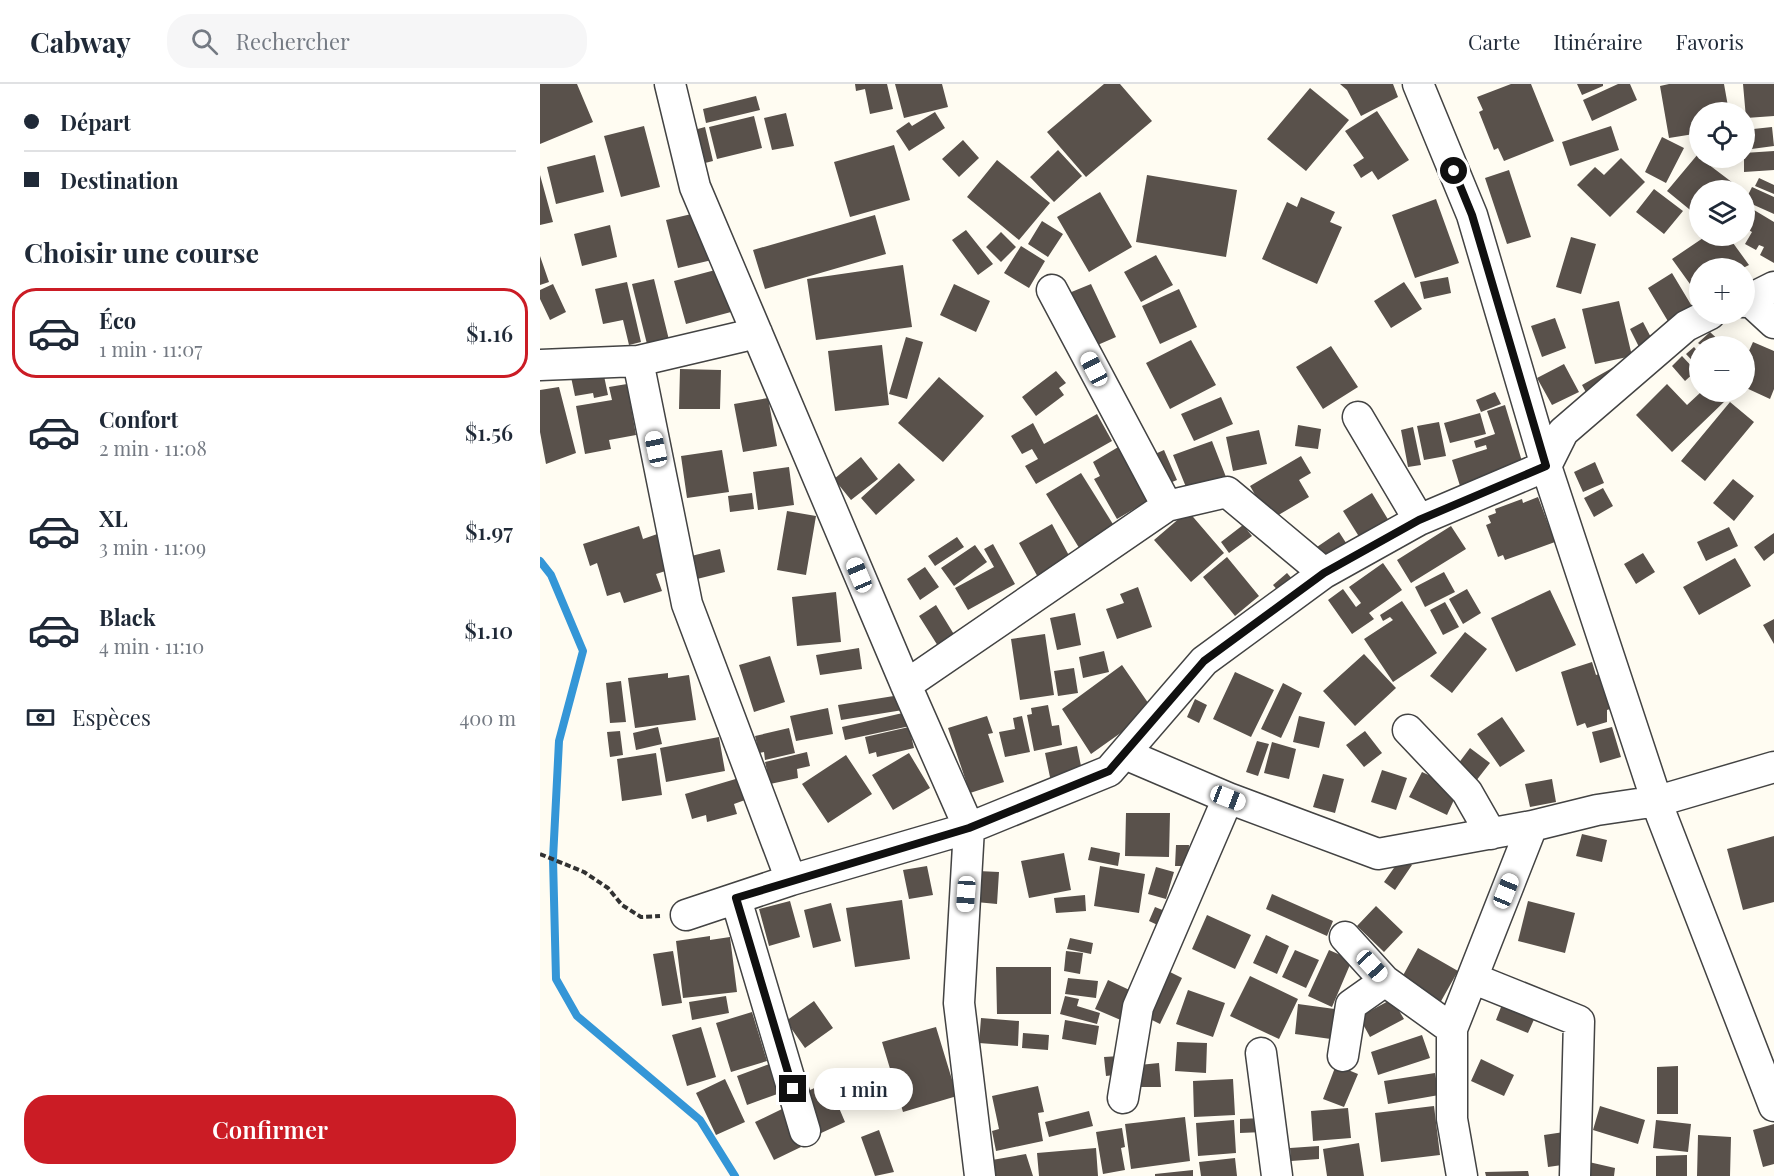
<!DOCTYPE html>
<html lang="fr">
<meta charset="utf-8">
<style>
body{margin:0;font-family:"Playfair Display",serif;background:#f6f6f7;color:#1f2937;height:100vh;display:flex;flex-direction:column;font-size:22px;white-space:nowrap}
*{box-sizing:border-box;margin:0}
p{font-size:20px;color:#747a83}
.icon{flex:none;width:33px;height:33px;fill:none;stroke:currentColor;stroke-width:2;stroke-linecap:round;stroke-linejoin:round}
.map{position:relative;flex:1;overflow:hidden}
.panel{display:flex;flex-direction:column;background:#fff;width:540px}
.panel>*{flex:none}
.top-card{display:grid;align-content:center;height:132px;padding:0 24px;background:#fff}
.fabs{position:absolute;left:1149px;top:18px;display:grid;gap:12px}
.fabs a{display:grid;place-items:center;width:66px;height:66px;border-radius:50%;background:#fff;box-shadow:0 3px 15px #0003;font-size:30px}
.end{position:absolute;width:27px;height:27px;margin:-14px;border:8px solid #101010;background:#fff;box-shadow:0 0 0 3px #fff}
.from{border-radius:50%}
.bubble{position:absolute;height:42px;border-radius:21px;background:#fff;box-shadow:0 3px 15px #0003;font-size:20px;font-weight:600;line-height:42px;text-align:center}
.car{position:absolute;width:18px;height:36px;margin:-18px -9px;border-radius:8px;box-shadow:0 0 4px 2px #0007;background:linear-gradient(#fff 24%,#345 0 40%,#fff 0 76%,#345 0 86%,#fff 0)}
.top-card b{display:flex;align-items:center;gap:21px;height:57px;font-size:22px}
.top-card b+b{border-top:2px solid #e0e1e3}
.top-card i{width:15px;height:15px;background:#1f2937}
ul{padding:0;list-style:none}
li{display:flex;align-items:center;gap:18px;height:90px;margin:0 12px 9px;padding:0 12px;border:3px solid transparent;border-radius:24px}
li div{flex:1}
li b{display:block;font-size:22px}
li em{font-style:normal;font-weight:600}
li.active{border-color:#cb1c25}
li>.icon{width:54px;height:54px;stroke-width:1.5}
h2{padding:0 24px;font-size:27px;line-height:72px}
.pay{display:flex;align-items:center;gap:15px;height:66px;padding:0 24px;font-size:22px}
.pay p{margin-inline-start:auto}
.action{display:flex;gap:12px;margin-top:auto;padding:12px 24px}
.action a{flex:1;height:69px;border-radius:24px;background:#cb1c25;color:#fff;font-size:24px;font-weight:600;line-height:69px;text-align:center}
header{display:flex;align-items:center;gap:36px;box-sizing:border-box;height:84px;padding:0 30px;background:#fff;border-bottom:2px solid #e0e1e3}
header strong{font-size:28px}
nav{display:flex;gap:33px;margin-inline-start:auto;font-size:21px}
.search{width:420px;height:54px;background:#f6f6f7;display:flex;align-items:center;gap:15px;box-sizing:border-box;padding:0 21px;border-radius:24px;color:#747a83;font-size:22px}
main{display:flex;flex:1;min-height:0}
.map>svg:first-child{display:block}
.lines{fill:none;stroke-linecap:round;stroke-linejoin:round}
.stream{stroke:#3496d7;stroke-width:8}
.building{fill:#59514b}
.minor-casing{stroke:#434343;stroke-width:33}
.path{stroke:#323232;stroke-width:4;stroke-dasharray:6 3;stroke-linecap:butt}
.minor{stroke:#fff;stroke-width:30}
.route{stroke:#101010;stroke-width:8}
</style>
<header>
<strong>Cabway</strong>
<div class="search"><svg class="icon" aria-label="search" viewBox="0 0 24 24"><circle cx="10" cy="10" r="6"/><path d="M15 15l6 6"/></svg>Rechercher</div>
<nav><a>Carte</a><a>Itinéraire</a><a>Favoris</a></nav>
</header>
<main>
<section class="panel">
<div class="top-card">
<b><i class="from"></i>Départ</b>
<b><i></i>Destination</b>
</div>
<h2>Choisir une course</h2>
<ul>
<li class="active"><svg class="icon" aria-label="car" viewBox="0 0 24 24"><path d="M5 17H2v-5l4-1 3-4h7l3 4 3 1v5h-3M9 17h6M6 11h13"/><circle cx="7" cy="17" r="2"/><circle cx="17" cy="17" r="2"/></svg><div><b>Éco</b><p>1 min · 11:07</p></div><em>$1.16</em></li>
<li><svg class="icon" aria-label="car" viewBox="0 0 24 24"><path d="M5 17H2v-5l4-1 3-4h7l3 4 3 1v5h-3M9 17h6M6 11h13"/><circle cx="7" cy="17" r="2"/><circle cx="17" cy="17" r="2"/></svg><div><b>Confort</b><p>2 min · 11:08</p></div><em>$1.56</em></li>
<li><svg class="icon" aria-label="car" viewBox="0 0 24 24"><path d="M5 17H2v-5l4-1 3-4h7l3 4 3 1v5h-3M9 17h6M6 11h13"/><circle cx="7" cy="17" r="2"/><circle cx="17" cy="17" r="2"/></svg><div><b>XL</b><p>3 min · 11:09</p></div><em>$1.97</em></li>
<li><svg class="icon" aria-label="car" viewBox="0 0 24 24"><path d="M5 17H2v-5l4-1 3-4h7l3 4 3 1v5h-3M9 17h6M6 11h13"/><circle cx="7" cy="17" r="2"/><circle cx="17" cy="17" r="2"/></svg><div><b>Black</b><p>4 min · 11:10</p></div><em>$1.10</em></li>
</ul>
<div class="pay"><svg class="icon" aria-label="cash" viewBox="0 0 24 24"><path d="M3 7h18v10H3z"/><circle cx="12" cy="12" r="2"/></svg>Espèces<p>400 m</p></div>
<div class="action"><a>Confirmer</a></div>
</section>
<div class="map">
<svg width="1234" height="1092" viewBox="0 0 1234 1092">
<rect width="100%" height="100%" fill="#fffcf2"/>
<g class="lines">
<path class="stream" d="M0 477 11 491 43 567 19 657 13 775 16 895 37 932 160 1036 195 1092"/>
</g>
<path class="building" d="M0 0H37L53 38 0 60Z
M315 0H347L353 25 330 30 325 5 316 7Z
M355 0H402L408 23 364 34Z
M564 0H580L612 37 546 93 507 48Z
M800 0H853L858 13 821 32 807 6Z
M971 0H991L1014 57 964 77 958 64 954 66 939 28 943 26 937 13Z
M1037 0H1063V2L1042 11Z
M1078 0H1090L1097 16 1052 37 1043 16Z
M1129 0H1184L1189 28H1160V49L1129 54 1120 2Z
M1203 0H1234V32L1206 34Z
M770 4 809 36 766 87 727 55Z
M216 12 220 26 166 39 163 25Z
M837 27 869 76 838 96 832 87 821 94 813 81 824 74 805 47Z
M395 28 405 44 369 67 356 47 369 38 372 42Z
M246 29 254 62 232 66 224 34Z
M214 32 222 64 177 75 169 43Z
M104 42 120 103 81 113 64 52Z
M1071 42 1079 66 1030 82 1022 58Z
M165 43 173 77 161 80 154 46Z
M1232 43 1234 62 1204 66V46Z
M1122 53 1144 64 1126 99 1105 88Z
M423 56 439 74 419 93 402 75Z
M354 61 370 116 310 133 294 78Z
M518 66 542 92 514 118 490 93Z
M1234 67V86L1204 88V69Z
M1158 70 1160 74 1193 99 1186 106H1160V134L1127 107Z
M55 71 64 108 16 120 7 83Z
M1081 74 1105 98 1070 133 1037 101 1055 83 1064 91Z
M457 76 510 119 479 156 427 113Z
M969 86 991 153 967 160 945 94Z
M0 91 13 138 0 141Z
M607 91 697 106 686 173 596 158Z
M1219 94 1234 101V110L1215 102Z
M1212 103 1234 113V130L1205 117Z
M1114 105 1143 127 1124 150 1096 128Z
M560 108 592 163 549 188 517 133Z
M761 113 795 128 790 138 802 143 777 200 722 175 747 118 757 123Z
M896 115 919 179 875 194 852 131Z
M1209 123 1234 138V179L1220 171 1224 163 1219 161 1216 166 1205 160 1212 148 1207 145 1204 149V131Z
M160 128 172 176 138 184 126 136Z
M335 131 346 170 225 205 213 166Z
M502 137 523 150 508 173 488 160Z
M70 141 77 173 42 182 34 150Z
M426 146 453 180 438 191 412 156Z
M461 148 476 163 461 178 446 163Z
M1166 152H1188L1209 181 1203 184H1160V214L1132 175Z
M1031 153 1056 160 1041 210 1016 203Z
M481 162 505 177 489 204 464 189Z
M616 171 633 201 601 218 584 188Z
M0 172 9 198 0 201Z
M363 181 372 243 276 256 267 195Z
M179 185 191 228 146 240 134 197Z
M1132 189 1153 224 1129 239 1108 204Z
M908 193 911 209 884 215 880 198Z
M114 195 130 260 108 264 92 200Z
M87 198 101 258 89 261 83 236 63 240 55 205Z
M864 198 882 225 851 244 834 217Z
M13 200 26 228 10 236 0 215V206Z
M414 200 450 217 436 248 400 231Z
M551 200 576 253 553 263 529 209Z
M639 205 657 243 620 260 602 222Z
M1079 217 1092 272 1055 280 1042 225Z
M1015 234 1026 264 1002 273 991 242Z
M1103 238 1118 267 1104 273 1090 245Z
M1170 248 1185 262H1162L1158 259Z
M366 253 383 258 367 315 349 310Z
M651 256 676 301 630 325 606 279Z
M1213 258 1234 267V305L1230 315 1204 303V278Z
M342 261 349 321 295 327 288 267Z
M791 262 818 303 783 325 756 283Z
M1154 263 1160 270V285L1146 270Z
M1142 272 1156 287 1145 297 1132 282Z
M1088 275 1048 312 1042 301Z
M1024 280 1039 308 1012 321 997 294Z
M140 285 181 286 180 325H139Z
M63 287 68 311 54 314 53 309 35 312 31 293Z
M516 287 526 299 519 304 524 311 496 332 482 313Z
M399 293 444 332 403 378 358 339Z
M87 300 96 351 69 356 71 365 45 370 36 322 72 316 69 303Z
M1127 300 1147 321 1161 308H1175L1185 317 1132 368 1096 331Z
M19 303 36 369 6 380 0 348V306Z
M955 308 961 320 941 328 936 316Z
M681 313 693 340 654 357 641 330Z
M228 314 237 362 203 368 194 320Z
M1190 318 1214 338 1165 397 1141 377Z
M965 321 984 384 920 402 912 376 947 365 946 361 936 364 934 357 955 350 947 327Z
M940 329 946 350 910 359 904 339Z
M557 330 572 357 496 400 485 382 498 375 492 365 482 370 471 352 493 339 504 360Z
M899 338 906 372 884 376 877 342Z
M758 341 781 345 778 365 755 362Z
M873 343 881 381 868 383 861 346Z
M719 346 727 380 693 387 686 353Z
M672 357 686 393 648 408 633 371Z
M580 362 611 415 577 435 554 395 560 392 553 378Z
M182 366 189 408 147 414 141 372Z
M624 366 637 396 627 400 615 370Z
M761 372 771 389 759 396 769 413 730 436 710 402Z
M321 373 338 395 311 416 294 395Z
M1055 378 1064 399 1043 408 1034 388Z
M359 379 375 396 336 431 321 414Z
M249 383 254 421 218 426 213 388Z
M541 389 576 445 541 467 506 410Z
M1193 395 1214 412 1194 437 1173 419Z
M1063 404 1073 422 1054 433 1044 414Z
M212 409 214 425 190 428 188 412Z
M832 409 852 442 823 459 803 427Z
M998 413 1015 458 965 476 963 471 958 473 946 441 951 439 948 432 956 429 955 425 982 415 983 419Z
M247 427 276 432 266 491 237 486Z
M648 427 684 469 651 498 614 456Z
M512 440 533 479 500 497 479 459Z
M703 441 712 452 689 469 681 458Z
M99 442 103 455 123 448 135 484 116 490 122 507 84 519 80 508 67 512 57 479 50 482 43 460Z
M911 442 926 465 871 499 857 476Z
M1189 443 1198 462 1166 477 1157 458Z
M799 448 810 465 783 484 771 467Z
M1234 449V469L1224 477 1214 463Z
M417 453 424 463 395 482 388 472Z
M453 460 475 500 428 526 415 504 454 483 444 465Z
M435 461 447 478 414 502 401 484Z
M180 465 185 488 153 496 147 473Z
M1103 469 1115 488 1096 500 1084 480Z
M687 473 719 512 695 532 663 493Z
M1195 474 1211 502 1159 531 1143 503Z
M843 479 862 506 829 529 834 535 812 550 788 516 803 505 816 523 821 519 809 503Z
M385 483 399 503 380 516 367 495Z
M904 488 915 508 885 523 875 503Z
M747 489 754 497 740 509 733 501Z
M598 503 612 543 577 555 566 525 584 519 580 510Z
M927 505 941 529 923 540 909 515Z
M1010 506 1036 561 976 588 951 534Z
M296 508 301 558 257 562 252 513Z
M862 517 897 569 853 598 824 555 853 536 850 533 843 537 840 531Z
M905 518 919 543 903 551 890 526Z
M396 521 415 552 398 562 379 532Z
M535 529 541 561 517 566 510 534Z
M1234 535V560L1223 541Z
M925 548 947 565 912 609 890 592Z
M505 550 514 611 480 616 471 555Z
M319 564 322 585 280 591 276 571Z
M564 567 569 588 543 594 539 573Z
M824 570 856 604 815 642 783 607Z
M230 572 245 618 214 628 199 581Z
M1052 578 1056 591 1062 589 1073 624 1067 626V638L1047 644 1045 639 1037 642 1021 588Z
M582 581 613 626 551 670 522 625Z
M534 584 538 609 518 612 514 587Z
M695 588 734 606 711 653 673 635Z
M128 589V594L149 591 156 636 95 644 88 594Z
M81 597 86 638 70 639 66 599Z
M743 599 762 609 741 654 721 645Z
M360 611 363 626 301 636 298 621Z
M655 615 667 621 659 639 647 633Z
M508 621 512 642 519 641 522 661 494 667 487 631 492 630 491 624Z
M288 624 293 650 256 657 250 632Z
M367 628 370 642 305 656 302 643Z
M447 632 453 649 448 650 464 698 430 709 408 644Z
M482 632 490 668 465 673 459 648 475 645 473 634Z
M759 632 785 638 779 664 753 658Z
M962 633 985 667 960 683 937 650Z
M118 643 122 660 96 666 93 649Z
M369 643 374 664 337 673 336 668 329 670 325 653Z
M1072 643 1081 673 1060 679 1052 648Z
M249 644 255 669 225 676 224 668 219 669 215 652Z
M80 647 83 671 70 673 67 648Z
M825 647 842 669 824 683 806 661Z
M179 653 185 687 126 698 120 664Z
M717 657 729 660 718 692 706 688Z
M732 658 756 665 749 695 724 689Z
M537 662 543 692 511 698 505 669Z
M930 664 950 679 932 702 912 688Z
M267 668 270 682 257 685 258 694 230 700 225 678Z
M116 669 122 711 82 717 77 675Z
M369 669 390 704 353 726 332 691Z
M306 671 332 710 288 739 262 700Z
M842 686 867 694 856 726 831 718Z
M882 688 919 705 907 731 869 713Z
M783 690 804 695 795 729 773 723Z
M199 694 205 716 194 720 197 730 167 738 166 731 152 735 145 710Z
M1012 695 1016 718 990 723 985 700Z
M586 729H630L629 773 585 772Z
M1042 750 1067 756 1062 778 1036 772Z
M1234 752V818L1203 826 1187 765Z
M636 761H649L648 782H635Z
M551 763 580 769 578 782 548 776Z
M524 769 531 806 489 814 481 777Z
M861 774 872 781 855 806 844 798Z
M387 782 393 811 369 815 363 786Z
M560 782 605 790 599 829 554 822Z
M616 783 634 788 626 815 608 810Z
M438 787 459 788 457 820 436 818Z
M732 810 793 837 787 852 726 825Z
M545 811 546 827 516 829 514 814Z
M362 816 370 875 315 883 306 824Z
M250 817 260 853 229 862 219 825Z
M988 817 1035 829 1025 869 978 857Z
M291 819 301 857 273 864 264 826Z
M836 822 863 848 844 868 817 842Z
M615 823 630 829 624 844 609 837Z
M667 831 711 851 695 885 652 865Z
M726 851 749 862 737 890 713 879Z
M170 852V856L190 853 197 908 143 914 136 857Z
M530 854 553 859 551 870 527 865Z
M878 864 918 887 900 919 860 897Z
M755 866 779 876 766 904 742 893Z
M789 866 812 876 792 923 768 912Z
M133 867 142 919 122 922 113 870Z
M526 867 543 869 540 890 524 887Z
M456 883H511V930H457Z
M626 886 642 894 620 940 604 932Z
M710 892 758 915 739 955 690 932Z
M528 894 558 897 556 914 525 910Z
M568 896 596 909 583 937 555 925Z
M648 906 685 919 673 953 636 940Z
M186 912 189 929 152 936 149 918Z
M525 912 539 915 537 922 560 929 557 940 520 930Z
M852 915 864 935 830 953 819 933Z
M274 917 293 944 265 964 246 937Z
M963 918 996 931 988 949 956 936Z
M758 920 802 926 798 956 755 950Z
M212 928 227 977 191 988 176 939Z
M441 934 479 937 478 962 439 959Z
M525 936 559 942 556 961 522 955Z
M161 943 176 993 147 1002 132 951Z
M396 943 417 1012 363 1028 342 958Z
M483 949 509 951 508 966 482 964Z
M882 951 890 974 838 991 831 968Z
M637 958 667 959 666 989 635 987Z
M580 972 582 990 566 992 564 973Z
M941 975 974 991 964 1012 931 997Z
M232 979 243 1008 207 1021 197 992Z
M619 979 621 1003H595L599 981Z
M796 981 818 990 804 1023 783 1015Z
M1138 982V1030H1117V983Z
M895 989 899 1011 848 1020 844 997Z
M185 995 205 1038 176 1051 156 1009Z
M693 995 695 1031 654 1033 653 997Z
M288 998 305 1038 279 1050 261 1010Z
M498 1002 504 1028 498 1029 503 1057 456 1067 452 1047 459 1045 452 1012Z
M894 1022 900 1071 841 1078 835 1029Z
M1060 1022 1105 1036 1098 1060 1053 1046Z
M808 1024 811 1054 773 1057 771 1027Z
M242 1025 261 1063 234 1076 215 1038Z
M549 1027 553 1042 509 1053 505 1038Z
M645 1033 650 1077 591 1085 585 1040Z
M722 1034 723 1048 700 1049V1035Z
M694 1036 696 1069 658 1072 656 1039Z
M1116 1036 1151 1040 1148 1068 1113 1064Z
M1234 1040V1080L1223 1083 1213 1046Z
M582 1044 585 1063 581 1064 585 1086 563 1090 556 1048Z
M339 1046 354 1088 335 1092 321 1053Z
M1024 1048 1029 1080 1008 1083 1004 1051Z
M1158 1051 1191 1053 1190 1092H1157Z
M819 1059 824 1092H787L783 1065Z
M779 1062V1075L751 1077 750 1064Z
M556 1064 558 1092H499L497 1069Z
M486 1070 493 1092H455L452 1076Z
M1147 1071V1092H1116V1072Z
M695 1074 697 1092H661L659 1078Z
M1040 1076 1075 1084 1074 1092H1037Z
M653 1086V1092H615V1090Z
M988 1087 989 1092H946L945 1088Z"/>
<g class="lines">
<g class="minor-casing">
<path id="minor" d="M130 0 155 103 366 601 429 744 419 919 440 1092
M878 0 932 131 1006 382 1121 730 1234 1022
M512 206 627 422
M1209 216 1234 239
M1204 218 1234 203
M217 249 98 277 147 520 251 796
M0 281 98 277
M818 333 879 436
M366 601 627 422 687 408 784 489
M868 646 927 708 951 750
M585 670 688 714 838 770 992 742
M196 815 265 1047
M146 831 251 796 429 744 569 687 664 577 784 489 879 436 1006 382 1023 348 1146 242 1170 230
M805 853 845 897 912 945
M932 894 1039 937 1035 1092
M721 969 737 1092
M803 972 811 921 845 897
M583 1014 598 923 688 714
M922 1092 912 1035V945L992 742 1057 726 1118 717 1234 683"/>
</g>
<path class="path" d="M0 770 44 788 68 804 82 821 101 833 120 832"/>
<use href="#minor" class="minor"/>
</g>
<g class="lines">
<path class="route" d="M253 1005 196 814 429 744 569 687 664 577 784 489 879 436 1006 382 932 131 914 87"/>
</g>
</svg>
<div class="fabs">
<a><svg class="icon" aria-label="locate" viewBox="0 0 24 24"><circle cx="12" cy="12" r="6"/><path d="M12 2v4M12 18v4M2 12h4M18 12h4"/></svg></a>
<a><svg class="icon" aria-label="layers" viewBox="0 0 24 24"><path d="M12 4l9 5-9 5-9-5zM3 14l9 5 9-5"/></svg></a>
<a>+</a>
<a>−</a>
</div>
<i class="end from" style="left:914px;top:87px"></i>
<i class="end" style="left:253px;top:1005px"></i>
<div class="bubble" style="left:274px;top:984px;width:99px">1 min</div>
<i class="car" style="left:554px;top:285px;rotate:332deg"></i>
<i class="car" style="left:116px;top:365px;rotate:348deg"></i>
<i class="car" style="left:319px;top:491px;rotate:337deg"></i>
<i class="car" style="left:688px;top:714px;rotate:111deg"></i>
<i class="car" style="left:966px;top:807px;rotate:22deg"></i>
<i class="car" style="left:426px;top:810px;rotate:184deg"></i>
<i class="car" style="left:832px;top:882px;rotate:137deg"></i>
</div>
</main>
